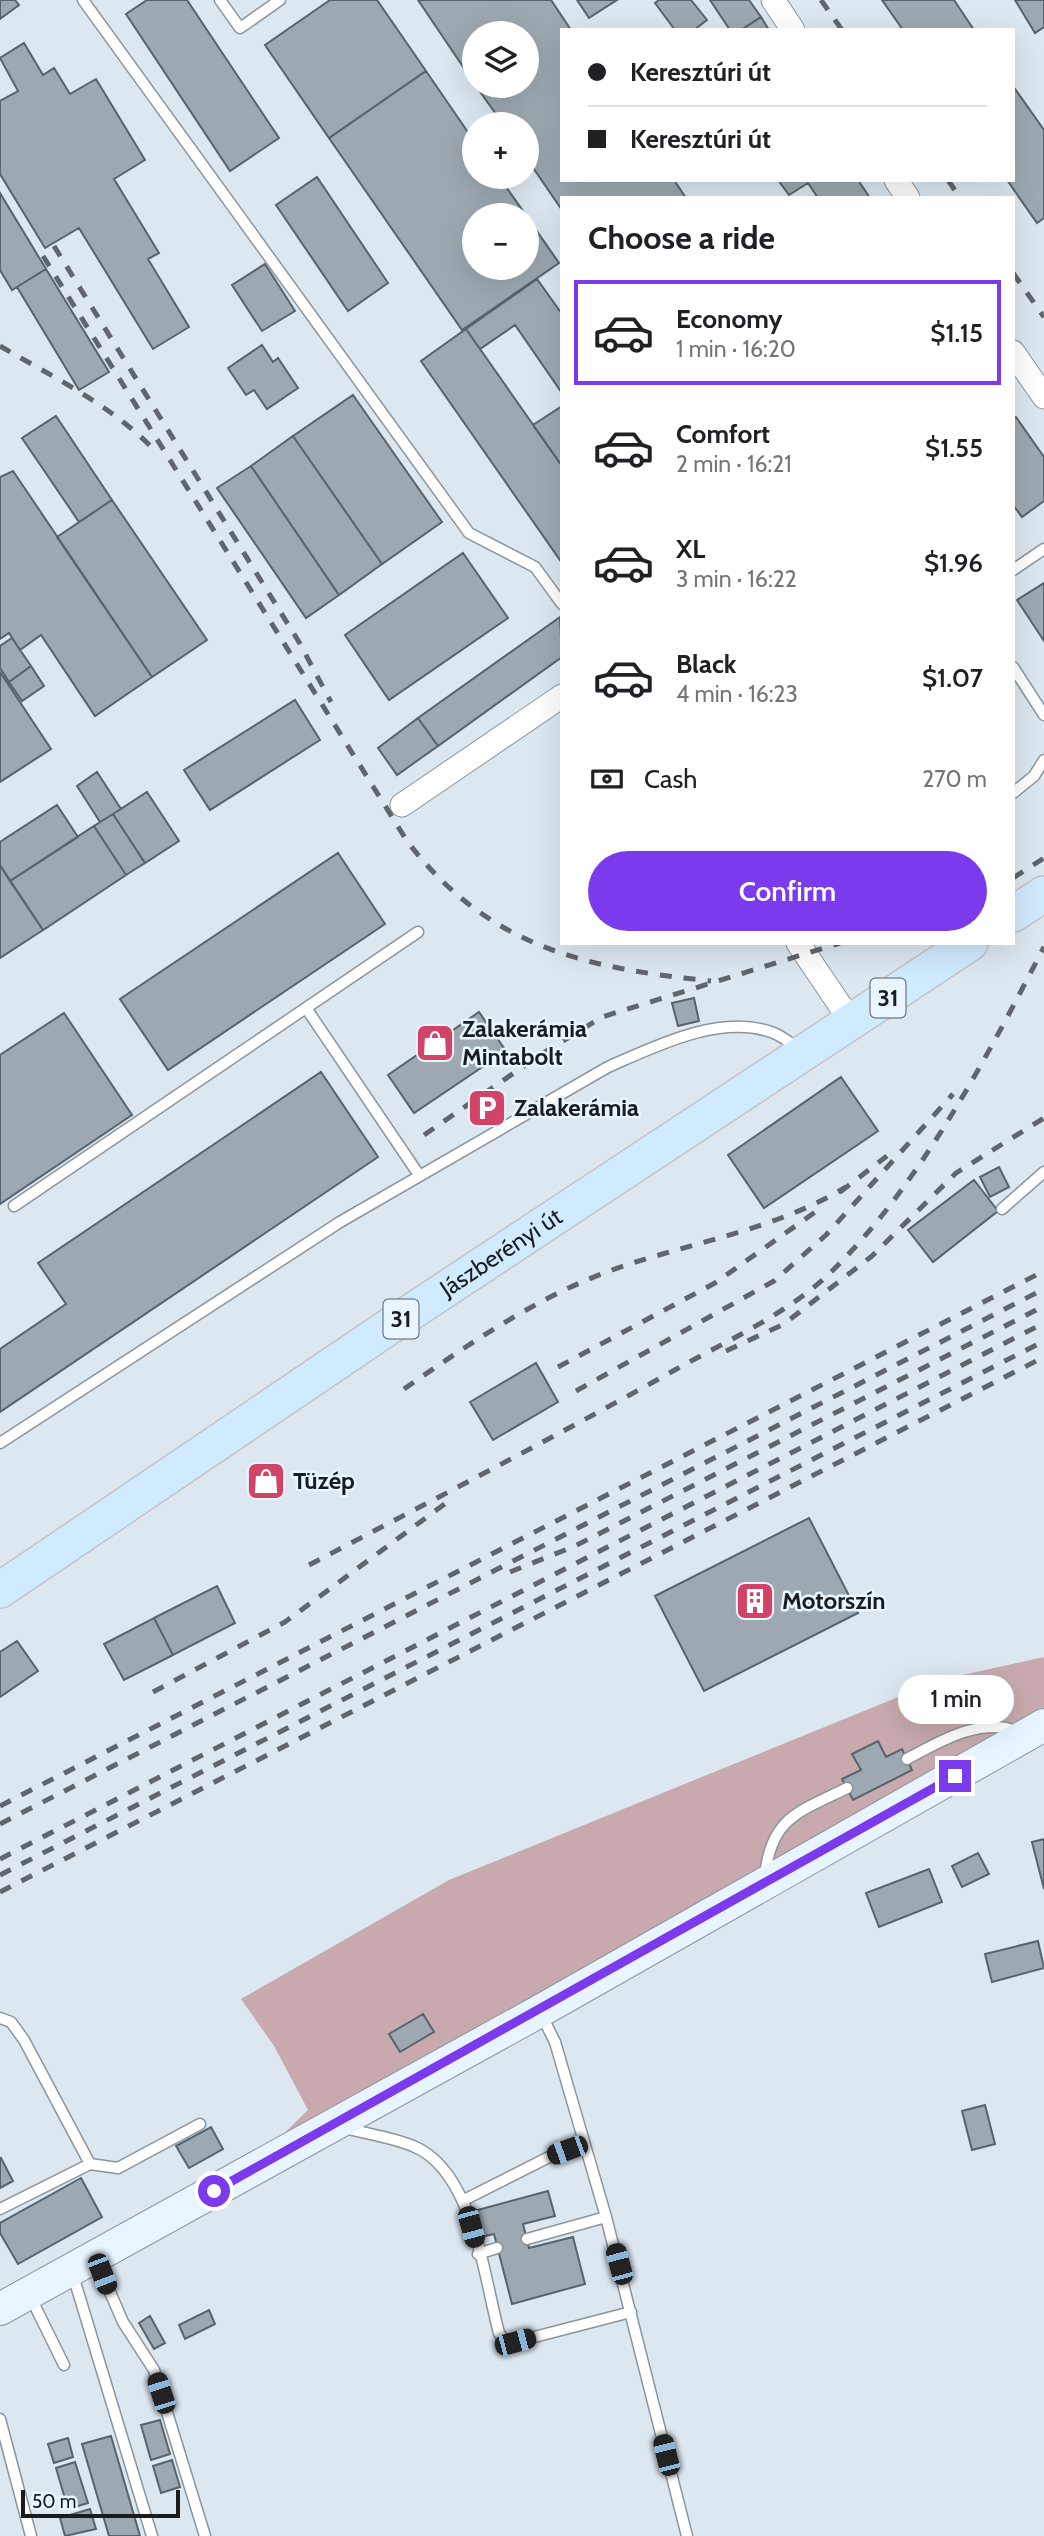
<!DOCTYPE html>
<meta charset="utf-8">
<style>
body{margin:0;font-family:Cabin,sans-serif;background:#f2f2f2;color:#202124;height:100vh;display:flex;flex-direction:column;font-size:26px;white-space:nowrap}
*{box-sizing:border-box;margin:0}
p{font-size:23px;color:#757577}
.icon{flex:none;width:38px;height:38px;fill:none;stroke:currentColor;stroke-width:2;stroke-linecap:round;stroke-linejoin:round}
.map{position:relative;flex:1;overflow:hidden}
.sheet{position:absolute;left:560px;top:196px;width:455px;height:749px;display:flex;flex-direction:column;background:#fff;border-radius:0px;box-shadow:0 7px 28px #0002}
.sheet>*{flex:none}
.hud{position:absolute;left:560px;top:28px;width:455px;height:154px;border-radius:0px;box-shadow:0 7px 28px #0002;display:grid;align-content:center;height:154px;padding:0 28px;background:#fff}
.fabs{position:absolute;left:462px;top:21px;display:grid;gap:14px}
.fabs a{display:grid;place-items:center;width:77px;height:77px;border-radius:50%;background:#fff;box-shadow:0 7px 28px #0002;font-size:35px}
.scale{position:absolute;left:21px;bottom:18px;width:159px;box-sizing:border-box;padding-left:7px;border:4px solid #191d20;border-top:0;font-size:19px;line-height:24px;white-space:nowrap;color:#191d20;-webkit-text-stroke:5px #e9f5fe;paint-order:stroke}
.end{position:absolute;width:32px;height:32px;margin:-16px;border:9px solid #7c3aed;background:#fff;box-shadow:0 0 0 4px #fff}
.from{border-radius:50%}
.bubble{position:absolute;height:49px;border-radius:24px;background:#fff;box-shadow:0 7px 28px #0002;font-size:23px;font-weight:600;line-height:49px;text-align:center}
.car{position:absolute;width:21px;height:42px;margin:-21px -10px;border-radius:9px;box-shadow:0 0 5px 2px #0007;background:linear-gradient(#222 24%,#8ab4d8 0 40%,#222 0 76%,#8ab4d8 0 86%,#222 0)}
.hud b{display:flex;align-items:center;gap:24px;height:66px;font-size:26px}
.hud b+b{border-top:2px solid #e0e0e0}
.hud i{width:18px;height:18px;background:#202124}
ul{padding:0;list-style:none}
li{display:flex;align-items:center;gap:21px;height:105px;margin:0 14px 10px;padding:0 14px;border:4px solid transparent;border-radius:0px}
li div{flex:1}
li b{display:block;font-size:26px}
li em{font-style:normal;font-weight:600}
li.current{border-color:#7c3aed}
li>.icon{width:63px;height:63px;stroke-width:1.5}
h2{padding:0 28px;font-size:32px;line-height:84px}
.pay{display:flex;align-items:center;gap:18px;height:77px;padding:0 28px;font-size:26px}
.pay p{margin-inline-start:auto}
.cta{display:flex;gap:14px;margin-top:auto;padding:14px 28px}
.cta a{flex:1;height:80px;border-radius:42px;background:#7c3aed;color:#fff;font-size:28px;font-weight:600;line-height:80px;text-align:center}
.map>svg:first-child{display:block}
.green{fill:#c8aaae}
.building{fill:#9da8b0;stroke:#59636b;stroke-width:2}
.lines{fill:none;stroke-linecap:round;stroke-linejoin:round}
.service-casing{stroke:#8a959e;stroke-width:13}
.minor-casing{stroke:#8a959e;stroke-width:25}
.secondary-casing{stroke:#8a959e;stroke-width:34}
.primary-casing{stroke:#c3c4c5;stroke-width:38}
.service{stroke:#fff;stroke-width:10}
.minor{stroke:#fff;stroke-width:23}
.secondary{stroke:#e8f4ff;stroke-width:32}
.primary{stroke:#d0eafe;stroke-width:35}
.rail{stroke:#60666c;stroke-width:5;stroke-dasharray:12 12;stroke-linecap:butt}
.route{stroke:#7c3aed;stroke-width:9}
.labels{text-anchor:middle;stroke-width:5;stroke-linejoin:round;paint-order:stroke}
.shield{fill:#e9f5fe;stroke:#575e63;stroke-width:2}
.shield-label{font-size:23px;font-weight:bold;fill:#191d20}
.poi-label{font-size:24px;font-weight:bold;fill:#191d20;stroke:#e9f5fe;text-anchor:start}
.street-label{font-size:24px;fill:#191d20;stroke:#e9f5fe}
</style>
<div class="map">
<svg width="1044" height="2536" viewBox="0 0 1044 2536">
<rect width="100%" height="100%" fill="#dce7f0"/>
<path class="green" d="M1044 1657V1737L265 2152 308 2110 274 2046 241 1999 449 1880 940 1680Z"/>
<path class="building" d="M0 0H15L19 5 0 19Z
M147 0H187L279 138 230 171 126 14Z
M330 0H377L426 71 329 138 265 45Z
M418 0H551L571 30H562V180H674L686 198H562V210L527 159V124H503L476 86H527V33H474V83Z
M577 0H617L589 18Z
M659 0H691L707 20 694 30H675L655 3Z
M710 0H749L761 17 741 30H730Z
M882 0H954L974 30H903Z
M1015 0H1044V27L1035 33Z
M761 17 769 30H741Z
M24 43 43 75 54 68 70 94 96 79 145 160 114 179 159 253 148 259 189 327 153 349 79 228 45 248 0 174V101L18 91 0 58Z
M426 71 474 141V177H499L526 215H474V268H527V217L559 263 462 330 329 138Z
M1013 86 1044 130V218L1037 223 1007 180H1013Z
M317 177 388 283 348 311 276 205Z
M778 180H858L870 198H818L808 183 789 195Z
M0 193 46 269 12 290 0 270Z
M265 264 295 311 262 331 232 285Z
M46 269 109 372 79 390 17 287Z
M537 279 562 314V393L515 325 480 349 466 329Z
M466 329 562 466V563L421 361Z
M262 345 273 362 278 358 298 388 267 409 254 390 246 395 228 368Z
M353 395 442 522 382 564 293 436Z
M562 406V466L533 425Z
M56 416 112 500 79 522 22 438Z
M1016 417 1044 457V501L1022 517 1013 505V419Z
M293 436 382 564 339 595 251 466Z
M251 466 339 595 306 618 217 488Z
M13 471 152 677 95 716 41 635 20 650 9 633 0 639V477Z
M112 500 207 640 152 677 57 537Z
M463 553 508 618 389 700 345 635Z
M1044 583V641L1017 600Z
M560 617 562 657 438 746 418 718Z
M12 638 31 666 9 682 0 668V646Z
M31 666 44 686 22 701 9 682Z
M0 672 51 749 0 782Z
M295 700 320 740 210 810 184 770Z
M418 718 438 746 397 775 378 748Z
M97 772 121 809 100 822 77 786Z
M147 792 179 841 145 863 113 814Z
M57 805 78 837 10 881 0 865V842Z
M113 814 145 863 126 875 94 826Z
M94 826 126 875 43 930 10 881Z
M338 853 385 924 168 1070 120 999Z
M0 865 43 930 0 958Z
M694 998 699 1021 678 1026 672 1003Z
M479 1012 506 1051 414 1113 388 1075Z
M64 1013 132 1115 0 1204V1055Z
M321 1072 378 1157 0 1412V1349L66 1304 38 1263Z
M841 1077 878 1131 764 1208 728 1155Z
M999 1167 1009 1187 990 1197 980 1177Z
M974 1180 998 1211 933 1262 908 1230Z
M536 1363 558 1402 493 1440 470 1402Z
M809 1518 858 1613 704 1691 655 1596Z
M217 1586 235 1623 173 1655 154 1618Z
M154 1618 173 1655 124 1680 104 1644Z
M17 1641 38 1671 0 1697V1652Z
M878 1741 886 1757 902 1749 912 1770 853 1800 842 1779 861 1770 852 1754Z
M1044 1839V1889L1032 1842Z
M978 1853 989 1874 962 1887 952 1866Z
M929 1869 942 1902 879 1927 866 1893Z
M1038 1941 1044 1968 992 1982 985 1954Z
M423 2014 434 2032 400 2052 389 2034Z
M985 2105 995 2144 972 2150 962 2111Z
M211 2127 223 2149 189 2168 176 2146Z
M1 2158 13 2181 0 2188V2159Z
M81 2178 102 2217 18 2264 0 2233V2223Z
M548 2191 555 2216 523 2224 529 2248 573 2237 585 2284 512 2304 494 2234 481 2237 474 2211Z
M209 2310 215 2324 185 2339 179 2325Z
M150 2316 165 2343 154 2349 139 2323Z
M160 2420 170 2454 151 2460 141 2425Z
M111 2436 140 2536H109L82 2444Z
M68 2438 73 2457 54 2463 48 2444Z
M172 2460 180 2487 161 2493 153 2466Z
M75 2462 88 2503 68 2509 56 2468Z
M90 2509 96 2529 65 2536 60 2518Z"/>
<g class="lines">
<g class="service-casing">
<path id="service" d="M83 0 469 533 535 567 562 604
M220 0 240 28 280 0
M1013 570 1044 549
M1013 667 1044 715
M1013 793 1034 776 1044 760
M306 1008 419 1175
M14 1206 418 932
M1002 1209 1044 1172
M0 1443 340 1222 608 1067C656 1046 719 1014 771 1032 781 1035 791 1044 800 1049
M907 1759C940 1741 983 1715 1021 1733
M765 1876C771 1817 799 1812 847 1788
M541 2014 555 2042 606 2217 687 2536
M0 2018 11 2022 24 2040 90 2164
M345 2128C367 2134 392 2137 413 2146 473 2170 484 2277 499 2333L505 2341 515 2342 631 2312
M464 2200 551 2156 584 2144
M0 2209 90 2164 118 2168 200 2124
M527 2239 606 2217
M478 2254 497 2248
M96 2260 123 2322 154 2370 205 2536
M72 2272 152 2536
M30 2296 64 2365
M0 2419 31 2536"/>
</g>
<g class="minor-casing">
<path id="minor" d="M773 0 793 30
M896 180 908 198
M1013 352 1044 397
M402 805 562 696
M798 943 852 1023"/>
</g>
<g class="secondary-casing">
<path id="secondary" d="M0 2309 540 2011 1044 1725"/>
</g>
<g class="primary-casing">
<g id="primary">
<path d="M1013 914 1044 894"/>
<path id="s1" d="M0 1590 390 1326 970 943"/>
</g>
</g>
<use href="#service" class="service"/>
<use href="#minor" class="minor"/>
<use href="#secondary" class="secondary"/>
<use href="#primary" class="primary"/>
<path class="rail" d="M821 0 842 30
M948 180 960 198
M54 246 299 642 331 702
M43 256 407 841C488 947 584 968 711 981
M1013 273 1044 317
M0 346C53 377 115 407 157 453
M1013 878 1044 858
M424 1135 537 1057 602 1017 840 943
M840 1192 887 1156
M726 1351 784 1324 872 1256 956 1173 1044 1118
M558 1367 715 1283 818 1210
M404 1389C469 1344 537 1297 612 1270 691 1242 773 1231 846 1187
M576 1391 774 1281 826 1235 953 1094
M309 1565C431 1501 553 1438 673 1371 726 1341 786 1315 830 1273 919 1187 987 1057 1044 947
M510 1572 575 1546 1044 1306
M153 1692 285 1622 454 1497
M0 1806 1044 1271
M0 1824 1044 1289
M0 1859 1044 1323
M0 1875 1044 1341
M0 1892 1044 1357"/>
</g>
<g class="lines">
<path class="route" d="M214 2191 955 1776"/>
</g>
<defs>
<g id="shop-square" transform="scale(2.0125)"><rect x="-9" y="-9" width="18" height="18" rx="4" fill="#d24368" stroke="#e9f5fe"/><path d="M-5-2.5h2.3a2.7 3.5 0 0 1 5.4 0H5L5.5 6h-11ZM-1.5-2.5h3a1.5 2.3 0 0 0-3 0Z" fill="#fff"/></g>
<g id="parking-square" transform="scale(2.0125)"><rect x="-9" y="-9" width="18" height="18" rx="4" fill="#d24368" stroke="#e9f5fe"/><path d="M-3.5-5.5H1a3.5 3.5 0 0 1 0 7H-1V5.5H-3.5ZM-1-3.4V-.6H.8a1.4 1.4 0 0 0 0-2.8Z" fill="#fff"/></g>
<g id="building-square" transform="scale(2.0125)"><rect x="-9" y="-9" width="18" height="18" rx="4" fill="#d24368" stroke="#e9f5fe"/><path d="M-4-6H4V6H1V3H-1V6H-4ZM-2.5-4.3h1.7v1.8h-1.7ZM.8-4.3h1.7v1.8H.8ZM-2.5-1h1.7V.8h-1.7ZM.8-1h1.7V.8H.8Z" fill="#fff"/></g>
</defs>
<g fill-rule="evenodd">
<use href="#shop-square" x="435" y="1043"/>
<use href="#parking-square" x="487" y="1108"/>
<use href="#shop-square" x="266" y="1481"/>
<use href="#building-square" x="755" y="1601"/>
</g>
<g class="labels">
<g class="shield">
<rect x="870.5" y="978.5" width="35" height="39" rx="5"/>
<rect x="383.5" y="1299.5" width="35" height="39" rx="5"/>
</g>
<g class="shield-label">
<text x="888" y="1006">31</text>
<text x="401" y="1327">31</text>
</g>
<g class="poi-label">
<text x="462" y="1037">Zalakerámia<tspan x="462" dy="28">Mintabolt</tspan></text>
<text x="514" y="1116">Zalakerámia</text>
<text x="293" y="1489">Tüzép</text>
<text x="782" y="1609">Motorszín</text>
</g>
<g class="street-label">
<text dy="8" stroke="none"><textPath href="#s1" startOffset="604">Jászberényi út</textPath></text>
</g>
</g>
</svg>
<div class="fabs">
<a><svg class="icon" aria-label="layers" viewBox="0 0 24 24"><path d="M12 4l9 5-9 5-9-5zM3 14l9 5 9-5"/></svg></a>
<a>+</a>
<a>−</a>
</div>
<div class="scale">50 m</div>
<i class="end from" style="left:214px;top:2191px"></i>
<i class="end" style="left:955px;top:1776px"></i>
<div class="bubble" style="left:898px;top:1675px;width:116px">1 min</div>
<i class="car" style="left:567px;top:2150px;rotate:250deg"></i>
<i class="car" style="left:471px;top:2227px;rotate:165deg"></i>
<i class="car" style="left:619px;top:2264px;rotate:345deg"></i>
<i class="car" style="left:102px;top:2274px;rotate:159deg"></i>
<i class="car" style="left:515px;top:2342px;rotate:75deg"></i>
<i class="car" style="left:161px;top:2393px;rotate:342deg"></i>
<i class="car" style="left:666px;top:2455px;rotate:346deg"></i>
<div class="hud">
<b><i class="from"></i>Keresztúri út</b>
<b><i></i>Keresztúri út</b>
</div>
<section class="sheet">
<h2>Choose a ride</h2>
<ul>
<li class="current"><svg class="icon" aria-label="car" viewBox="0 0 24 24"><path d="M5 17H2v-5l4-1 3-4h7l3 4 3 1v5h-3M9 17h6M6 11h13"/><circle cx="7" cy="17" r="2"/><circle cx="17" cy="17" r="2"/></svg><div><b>Economy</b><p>1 min · 16:20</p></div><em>$1.15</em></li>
<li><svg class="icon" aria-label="car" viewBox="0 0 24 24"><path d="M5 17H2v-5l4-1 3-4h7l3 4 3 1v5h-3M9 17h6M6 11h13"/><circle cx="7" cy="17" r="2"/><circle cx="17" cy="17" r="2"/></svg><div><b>Comfort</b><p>2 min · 16:21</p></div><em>$1.55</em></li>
<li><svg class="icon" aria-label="car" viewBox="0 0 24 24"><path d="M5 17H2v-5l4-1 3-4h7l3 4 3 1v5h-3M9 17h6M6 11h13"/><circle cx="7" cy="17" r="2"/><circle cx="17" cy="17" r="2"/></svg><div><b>XL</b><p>3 min · 16:22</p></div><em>$1.96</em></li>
<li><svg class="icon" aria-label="car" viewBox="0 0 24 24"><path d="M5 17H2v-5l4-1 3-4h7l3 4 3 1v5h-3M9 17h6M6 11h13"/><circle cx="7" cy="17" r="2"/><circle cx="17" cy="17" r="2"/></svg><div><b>Black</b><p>4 min · 16:23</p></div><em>$1.07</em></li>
</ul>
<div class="pay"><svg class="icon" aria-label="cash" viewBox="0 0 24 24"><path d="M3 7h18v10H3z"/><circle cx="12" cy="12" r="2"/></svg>Cash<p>270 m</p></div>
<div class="cta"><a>Confirm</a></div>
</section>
</div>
